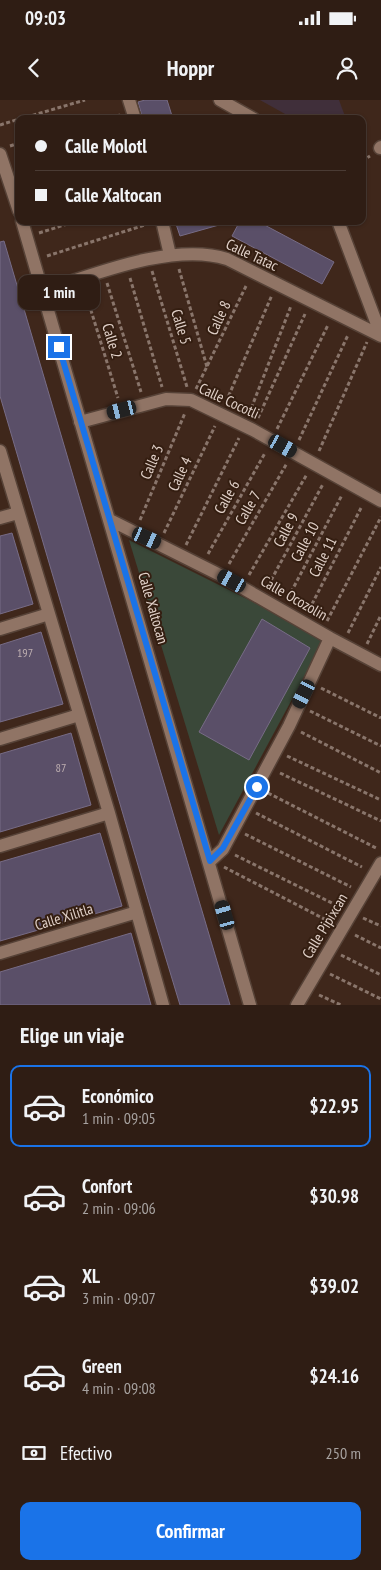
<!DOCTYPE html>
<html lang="es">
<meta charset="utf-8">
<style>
body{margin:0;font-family:"PT Sans Narrow",sans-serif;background:#37261d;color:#f1f3f6;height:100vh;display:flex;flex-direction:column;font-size:19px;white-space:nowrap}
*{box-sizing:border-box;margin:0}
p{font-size:16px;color:#a7a2a0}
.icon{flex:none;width:28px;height:28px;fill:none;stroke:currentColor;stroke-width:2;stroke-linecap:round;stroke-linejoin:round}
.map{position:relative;height:905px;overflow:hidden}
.details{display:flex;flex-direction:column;background:#2f1d14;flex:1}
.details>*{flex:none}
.guide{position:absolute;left:15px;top:15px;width:351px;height:110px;border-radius:10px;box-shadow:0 1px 4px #0004,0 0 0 1px #4a3b34;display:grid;align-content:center;height:110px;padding:0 20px;background:#2f1d14}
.end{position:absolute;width:22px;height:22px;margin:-11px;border:6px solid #1a73e8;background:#fff;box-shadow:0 0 0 2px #fff}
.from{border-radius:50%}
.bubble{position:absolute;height:35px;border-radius:10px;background:#2f1d14;box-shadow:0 1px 4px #0004,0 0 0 1px #4a3b34;font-size:16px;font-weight:700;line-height:35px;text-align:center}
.car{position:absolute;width:15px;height:30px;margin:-15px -8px;border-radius:6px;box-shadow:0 0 4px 1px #0007;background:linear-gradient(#222 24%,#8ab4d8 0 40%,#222 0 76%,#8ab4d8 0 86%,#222 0)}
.guide b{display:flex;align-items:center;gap:18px;height:48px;font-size:19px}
.guide b+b{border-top:1px solid #4a3b34}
.guide i{width:12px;height:12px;background:#f1f3f6}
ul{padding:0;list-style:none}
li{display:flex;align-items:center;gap:15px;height:82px;margin:0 10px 8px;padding:0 10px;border:2px solid transparent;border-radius:10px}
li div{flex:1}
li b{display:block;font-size:19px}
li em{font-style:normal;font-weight:700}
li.active{border-color:#1a73e8}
li>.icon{width:45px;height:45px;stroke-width:1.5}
h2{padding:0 20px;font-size:22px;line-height:60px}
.pay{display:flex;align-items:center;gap:12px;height:55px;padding:0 20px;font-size:19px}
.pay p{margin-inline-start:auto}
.action{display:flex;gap:10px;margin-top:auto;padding:10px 20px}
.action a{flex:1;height:58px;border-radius:10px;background:#1a73e8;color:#fff;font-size:20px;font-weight:700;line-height:58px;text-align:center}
.status{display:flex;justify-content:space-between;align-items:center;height:35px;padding:0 25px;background:#2f1d14;direction:ltr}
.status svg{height:14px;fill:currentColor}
header{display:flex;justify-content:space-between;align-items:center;height:65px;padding:0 20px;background:#2f1d14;font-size:22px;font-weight:700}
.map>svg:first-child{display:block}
.education{fill:#402f3a}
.green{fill:#3a4839}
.building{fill:#5a4f68;stroke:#776c86}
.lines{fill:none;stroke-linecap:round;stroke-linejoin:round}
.minor-casing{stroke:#564237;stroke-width:15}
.path{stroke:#89756b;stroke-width:3;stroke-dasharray:4 2.5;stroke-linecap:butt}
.minor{stroke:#907465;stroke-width:12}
.route{stroke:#1a73e8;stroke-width:6}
.labels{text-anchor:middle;stroke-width:4;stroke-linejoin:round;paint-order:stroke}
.number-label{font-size:12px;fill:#bfb0b1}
.street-label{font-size:15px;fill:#e1d1c9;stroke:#341e11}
</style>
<div class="status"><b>09:03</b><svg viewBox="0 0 49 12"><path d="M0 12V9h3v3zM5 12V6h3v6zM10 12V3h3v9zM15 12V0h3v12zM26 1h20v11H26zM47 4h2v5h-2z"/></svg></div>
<header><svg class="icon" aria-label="back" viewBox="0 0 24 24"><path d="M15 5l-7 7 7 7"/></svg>Hoppr<svg class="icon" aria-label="person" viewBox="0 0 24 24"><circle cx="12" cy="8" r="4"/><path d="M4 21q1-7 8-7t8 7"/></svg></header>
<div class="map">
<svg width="381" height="905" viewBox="0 0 381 905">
<rect width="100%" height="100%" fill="#3f271b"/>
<path class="education" d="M260 0H339L346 19H294Z"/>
<path class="green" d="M129 440 325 538 219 735Z"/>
<path class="building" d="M145 0H167L173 19H143L138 2Z
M175 121H218L219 125 180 136Z
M240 121H257L334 162 322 184 232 136Z
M4 141 106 488 230 905H180L150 806 0 296V142Z
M12 433 33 504 0 514V436Z
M262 519 310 548 249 660 199 632Z
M41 532 63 604 0 622V545Z
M71 633 91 705 0 732V654Z
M100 733 122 806 0 841V762Z
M131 833 151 905H0V872Z"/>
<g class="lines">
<g class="minor-casing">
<path id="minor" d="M129 0 135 19
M220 0 254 19
M380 48 381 47
M0 54 19 111
M22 121 250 905
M162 121 170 155
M338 121 381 235
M43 191C95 174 174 142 227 159L381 236
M80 322 166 299 191 300 253 330 381 401
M0 351 109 713 163 905
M0 418 18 413
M110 420 222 476 330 538 381 565
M0 529 49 514
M0 639 79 615
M0 746 109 713
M210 761 223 749 289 626 330 538
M0 853 137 812
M297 905 381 763"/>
</g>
<path class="path" d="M20 19 85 0
M106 19 120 15
M0 25 19 19
M10 46 19 43
M362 61 370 56
M39 133 77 121
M47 156 148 124
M179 169 207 267
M152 171 187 287
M130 178 162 287
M107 183 141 292
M85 191 118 298
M196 289 247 184
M226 302 272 195
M249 314 291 206
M258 318 305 214
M277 329 328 225
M299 340 348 235
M319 351 367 242
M140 420 185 313
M164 433 215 326
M186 445 239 338
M208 454 265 353
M229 464 287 363
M249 475 307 374
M268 486 323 384
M288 498 342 395
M309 510 362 406
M327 521 381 417
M348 533 381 467
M367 544 381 515
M321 588 381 618
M310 611 381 646
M301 632 381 673
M287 656 381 700
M280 673 381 721
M268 693 378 749
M256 713 362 767
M245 734 351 787
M235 755 340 807
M224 767 332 823
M363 818 381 826
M355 835 381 848
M341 855 381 875
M330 874 381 899
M319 895 341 905"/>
<use href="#minor" class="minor"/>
</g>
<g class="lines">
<path class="route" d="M59 247 210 761 223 748 257 687"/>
</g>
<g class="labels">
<g class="number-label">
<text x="25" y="557">197</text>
<text x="61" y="672">87</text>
</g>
<g class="street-label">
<text transform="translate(252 155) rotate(25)" y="5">Calle Tatac</text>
<text transform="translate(219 218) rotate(-65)" y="5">Calle 8</text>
<text transform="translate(181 227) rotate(73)" y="5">Calle 5</text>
<text transform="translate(112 241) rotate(73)" y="5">Calle 2</text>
<text transform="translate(229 301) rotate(25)" y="5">Calle Cocotli</text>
<text transform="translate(152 362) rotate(-67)" y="5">Calle 3</text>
<text transform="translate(180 374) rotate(-65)" y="5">Calle 4</text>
<text transform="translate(227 397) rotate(-61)" y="5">Calle 6</text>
<text transform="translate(248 408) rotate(-60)" y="5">Calle 7</text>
<text transform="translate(286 430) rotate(-62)" y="5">Calle 9</text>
<text transform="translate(305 442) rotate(-62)" y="5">Calle 10</text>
<text transform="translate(323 457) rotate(-63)" y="5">Calle 11</text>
<text transform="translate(294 498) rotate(30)" y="5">Calle Ocozolin</text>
<text transform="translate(153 508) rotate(74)" y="5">Calle Xaltocan</text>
<text transform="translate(64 817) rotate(-17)" y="5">Calle Xilitla</text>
<text transform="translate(325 826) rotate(-59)" y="5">Calle Pipixcan</text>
</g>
</g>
</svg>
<i class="end from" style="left:257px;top:687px"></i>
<i class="end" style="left:59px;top:247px"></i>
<div class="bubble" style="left:18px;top:175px;width:82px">1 min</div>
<i class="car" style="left:122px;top:310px;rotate:256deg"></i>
<i class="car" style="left:283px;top:346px;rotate:119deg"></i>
<i class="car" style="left:147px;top:438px;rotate:114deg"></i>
<i class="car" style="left:232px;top:481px;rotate:299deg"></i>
<i class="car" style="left:304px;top:594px;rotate:207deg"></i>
<i class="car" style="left:225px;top:815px;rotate:344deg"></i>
<div class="guide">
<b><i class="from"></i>Calle Molotl</b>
<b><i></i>Calle Xaltocan</b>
</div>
</div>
<section class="details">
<h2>Elige un viaje</h2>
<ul>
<li class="active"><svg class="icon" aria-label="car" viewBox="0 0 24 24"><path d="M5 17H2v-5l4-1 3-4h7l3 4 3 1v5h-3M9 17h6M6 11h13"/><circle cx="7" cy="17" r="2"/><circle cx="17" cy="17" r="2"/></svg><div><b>Económico</b><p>1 min · 09:05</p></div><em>$22.95</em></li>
<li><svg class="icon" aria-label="car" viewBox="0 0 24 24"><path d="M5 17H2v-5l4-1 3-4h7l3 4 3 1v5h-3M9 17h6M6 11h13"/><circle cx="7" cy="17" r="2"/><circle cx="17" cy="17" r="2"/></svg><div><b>Confort</b><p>2 min · 09:06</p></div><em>$30.98</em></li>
<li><svg class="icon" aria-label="car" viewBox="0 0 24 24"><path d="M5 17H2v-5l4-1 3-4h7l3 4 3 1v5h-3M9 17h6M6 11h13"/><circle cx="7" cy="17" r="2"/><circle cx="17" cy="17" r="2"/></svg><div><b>XL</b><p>3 min · 09:07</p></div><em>$39.02</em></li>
<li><svg class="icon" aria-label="car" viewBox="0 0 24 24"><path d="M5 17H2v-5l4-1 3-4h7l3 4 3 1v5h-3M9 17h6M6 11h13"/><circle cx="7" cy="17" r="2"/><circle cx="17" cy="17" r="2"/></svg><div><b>Green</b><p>4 min · 09:08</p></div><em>$24.16</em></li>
</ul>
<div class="pay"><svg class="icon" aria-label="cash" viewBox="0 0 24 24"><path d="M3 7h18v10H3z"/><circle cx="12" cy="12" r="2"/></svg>Efectivo<p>250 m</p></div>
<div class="action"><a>Confirmar</a></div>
</section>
